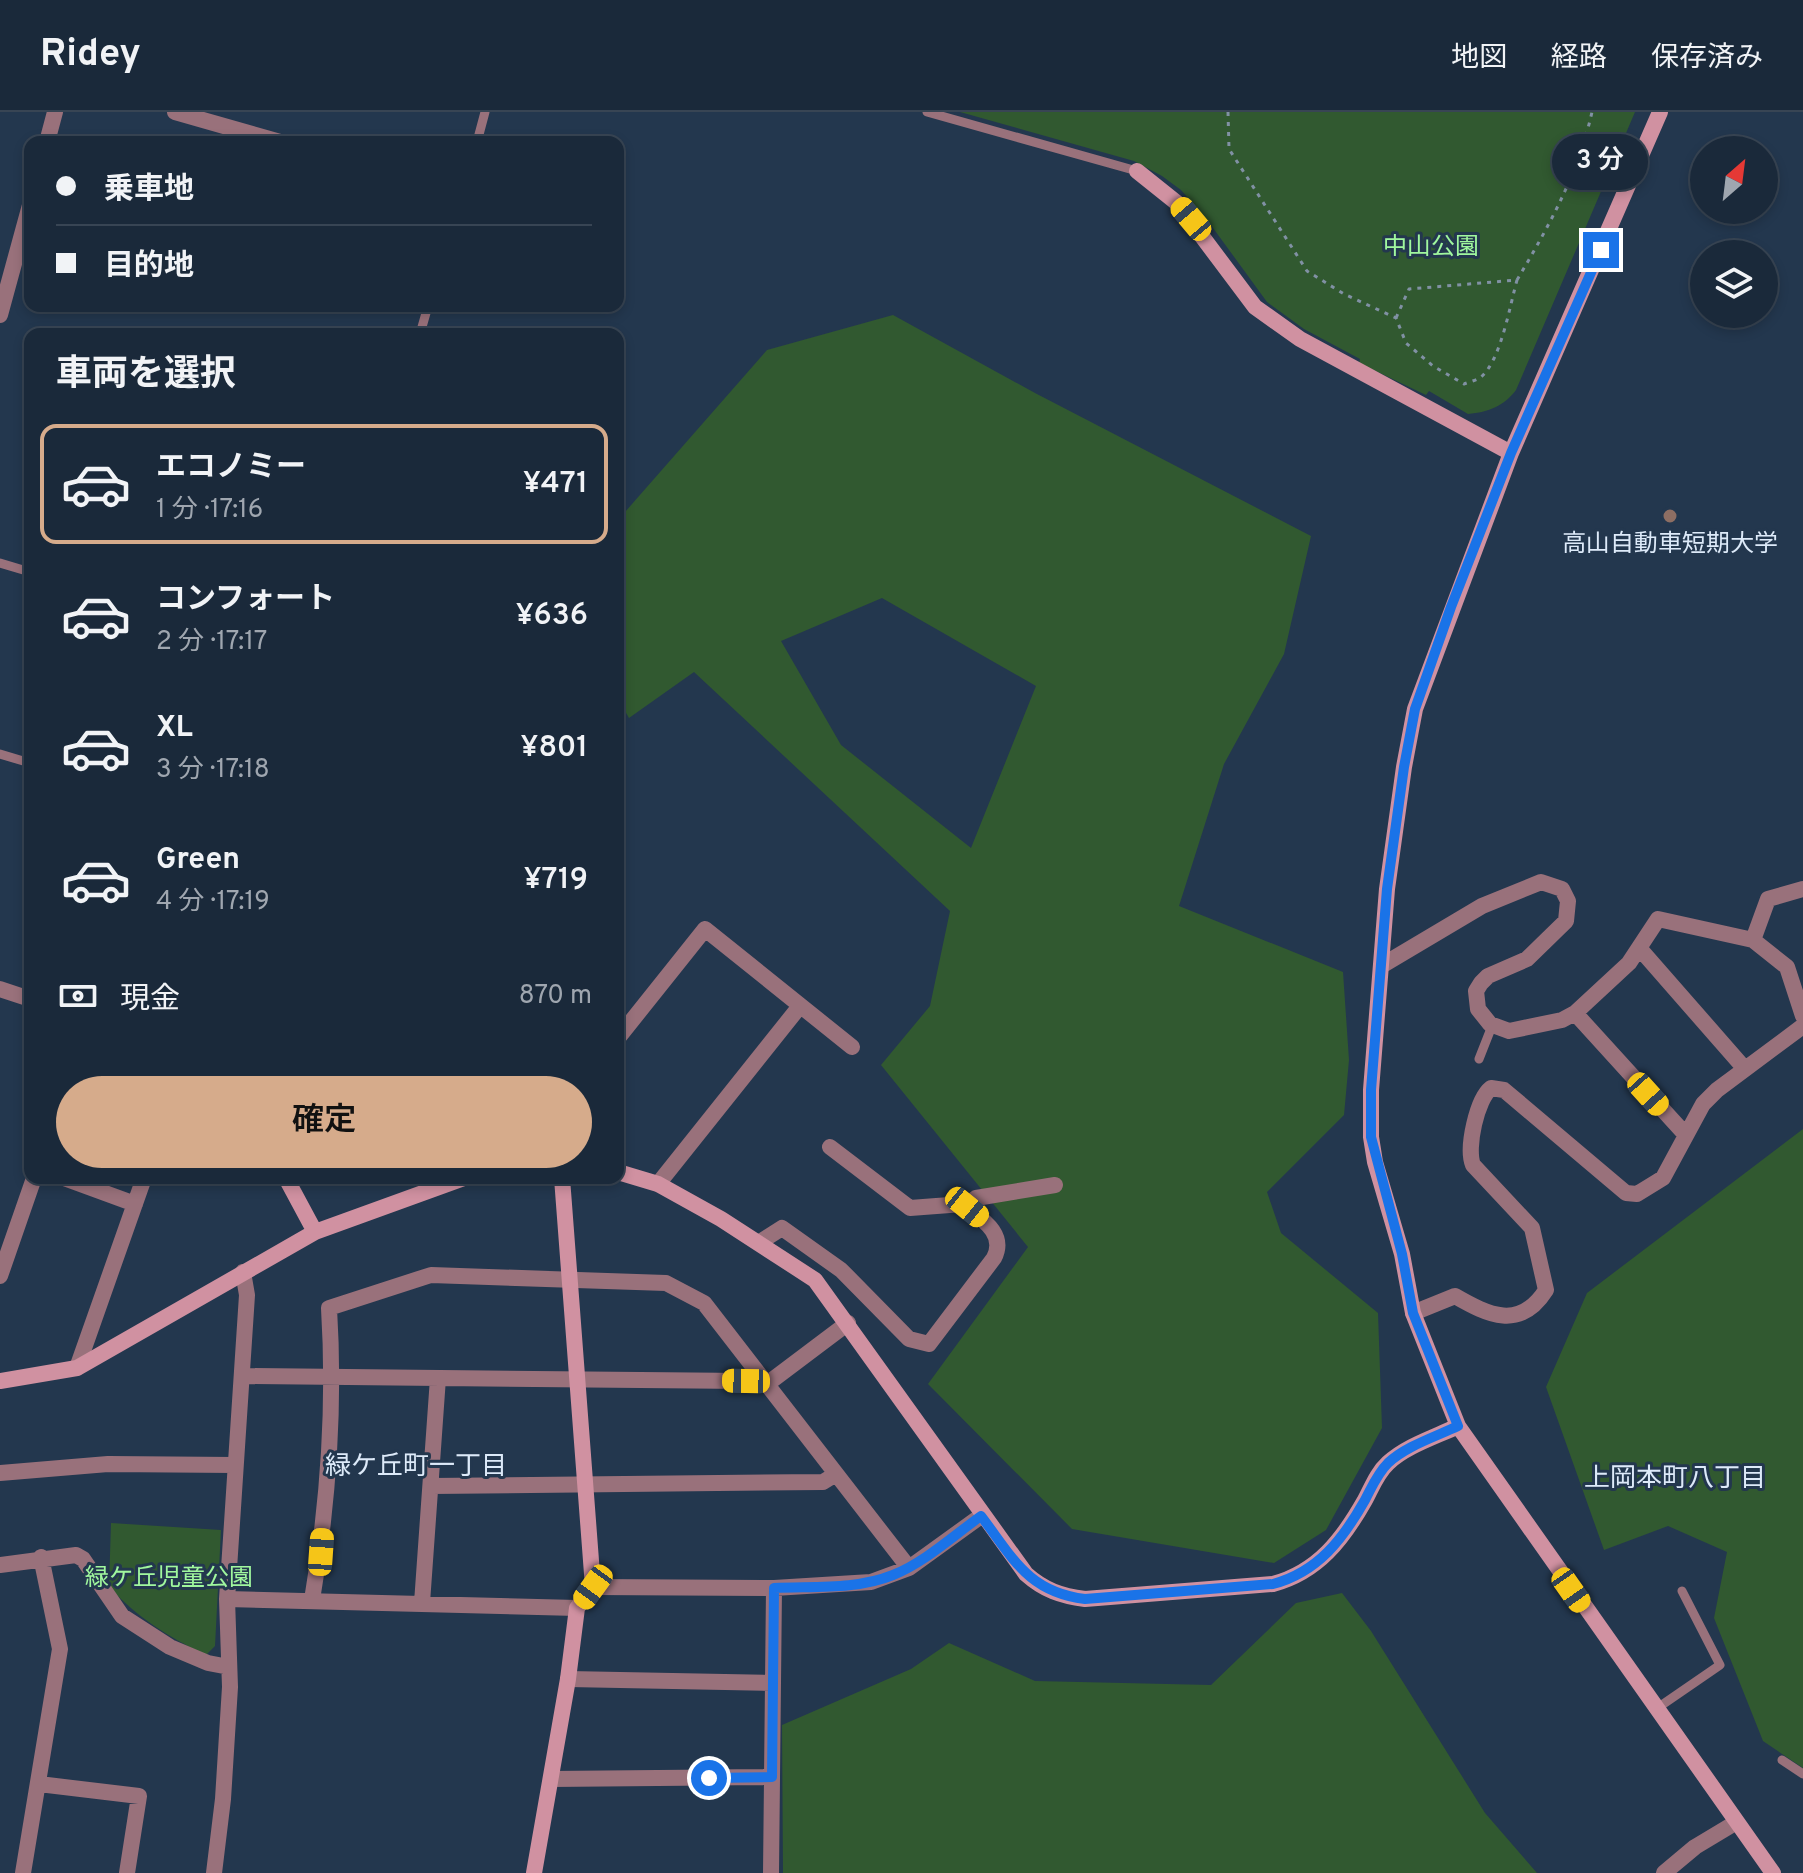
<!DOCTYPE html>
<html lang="ja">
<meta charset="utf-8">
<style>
body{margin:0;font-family:Overpass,"Noto Sans JP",sans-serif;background:#273545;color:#f1f3f6;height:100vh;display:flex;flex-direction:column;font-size:30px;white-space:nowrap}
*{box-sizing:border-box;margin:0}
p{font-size:26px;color:#9fa6af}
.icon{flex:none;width:44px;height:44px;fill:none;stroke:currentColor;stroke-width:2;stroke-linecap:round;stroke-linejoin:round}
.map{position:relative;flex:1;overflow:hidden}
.sheet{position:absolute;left:24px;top:216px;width:600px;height:856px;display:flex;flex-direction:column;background:#1a293a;border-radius:16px;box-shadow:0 4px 12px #0003,0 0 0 2px #384554}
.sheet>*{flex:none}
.top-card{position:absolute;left:24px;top:24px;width:600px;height:176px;border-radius:16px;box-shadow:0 4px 12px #0003,0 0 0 2px #384554;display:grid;align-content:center;height:176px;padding:0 32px;background:#1a293a}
.needle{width:52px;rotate:28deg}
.controls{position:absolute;left:1690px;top:24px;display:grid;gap:16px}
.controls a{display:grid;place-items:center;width:88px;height:88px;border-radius:50%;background:#1a293a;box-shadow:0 4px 12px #0003,0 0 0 2px #384554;font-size:40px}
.end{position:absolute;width:36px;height:36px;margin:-18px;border:10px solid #1a73e8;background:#fff;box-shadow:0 0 0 4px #fff}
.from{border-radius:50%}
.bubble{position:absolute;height:56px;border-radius:28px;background:#1a293a;box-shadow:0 4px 12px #0003,0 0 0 2px #384554;font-size:26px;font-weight:600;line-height:56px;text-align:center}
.car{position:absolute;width:24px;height:48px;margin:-24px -12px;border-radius:10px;box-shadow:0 0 6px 2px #0007;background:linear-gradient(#f5c518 24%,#345 0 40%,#f5c518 0 76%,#345 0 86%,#f5c518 0)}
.top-card b{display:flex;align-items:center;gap:28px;height:76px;font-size:30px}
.top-card b+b{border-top:2px solid #384554}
.top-card i{width:20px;height:20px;background:#f1f3f6}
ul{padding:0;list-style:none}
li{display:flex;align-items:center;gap:24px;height:120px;margin:0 16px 12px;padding:0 16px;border:4px solid transparent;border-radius:16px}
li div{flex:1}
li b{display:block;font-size:30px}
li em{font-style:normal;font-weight:600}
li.current{border-color:#d6ab8b}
li>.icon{width:72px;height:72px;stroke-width:1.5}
h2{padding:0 32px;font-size:36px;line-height:96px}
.pay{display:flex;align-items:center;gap:20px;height:88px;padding:0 32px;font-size:30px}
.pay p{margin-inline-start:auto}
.action{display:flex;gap:16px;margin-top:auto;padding:16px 32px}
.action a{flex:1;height:92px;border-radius:48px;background:#d6ab8b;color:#111;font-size:32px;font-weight:600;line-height:92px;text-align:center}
header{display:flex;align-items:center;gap:48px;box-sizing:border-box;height:112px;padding:0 40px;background:#1a293a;border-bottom:2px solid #384554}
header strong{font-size:38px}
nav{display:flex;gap:44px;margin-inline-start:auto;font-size:28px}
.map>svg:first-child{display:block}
.green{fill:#315930;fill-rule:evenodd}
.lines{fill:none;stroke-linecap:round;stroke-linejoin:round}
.path{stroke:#8191a4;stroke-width:3;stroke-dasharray:4 6;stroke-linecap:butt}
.lane{stroke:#99717b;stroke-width:9}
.street{stroke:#99717b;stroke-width:16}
.secondary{stroke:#d091a1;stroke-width:16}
.route{stroke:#1a73e8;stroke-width:10}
.education-dot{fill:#8d6e63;stroke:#23374e;stroke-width:3}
.labels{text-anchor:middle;stroke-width:6;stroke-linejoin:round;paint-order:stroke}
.park-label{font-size:24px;fill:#a0f79e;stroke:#23374e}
.poi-label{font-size:24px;fill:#ddeaf9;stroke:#23374e}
.neighbourhood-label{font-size:26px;fill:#ddeaf9;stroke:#23374e}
</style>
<header>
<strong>Ridey</strong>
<nav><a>地図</a><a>経路</a><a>保存済み</a></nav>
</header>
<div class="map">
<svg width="1803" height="1761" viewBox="0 0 1803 1761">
<rect width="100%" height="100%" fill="#23374e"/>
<path class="green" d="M960 0H1635L1516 278C1504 294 1489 300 1468 302L1429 279 1426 283 1359 251 1360 247 1304 217 1267 190 1205 105 1181 78 1162 64 1134 49Z
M893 203 1035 281 1311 424 1284 542 1224 652 1179 794 1343 860 1349 948 1344 1003 1267 1080 1281 1121 1378 1201 1382 1316 1326 1418 1274 1451 1072 1417 928 1272 1028 1135 881 953 930 894 950 799 694 560 629 606 618 587V408L767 238ZM882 486 1036 574 971 736 841 633 781 529Z
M1803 1017V1656L1763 1629 1714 1506 1727 1440 1668 1414 1604 1438 1546 1275 1587 1181Z
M111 1411 221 1418 215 1534 206 1543C168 1525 137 1505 109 1475Z
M1342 1481 1371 1519 1485 1701 1537 1761H783L782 1613 911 1557 949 1531 1035 1569 1211 1573 1296 1491Z"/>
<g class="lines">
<path class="path" d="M1228 0 1229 37 1307 159 1344 182 1396 206 1406 231 1433 254 1464 272C1469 270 1477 268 1481 265 1501 248 1510 193 1517 168L1409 177 1396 206
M1517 168C1549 114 1578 62 1592 0"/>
<path class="lane" d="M927 0 1137 59
M477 30 485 0
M420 222 428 194
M0 451 30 460
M0 642 30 651
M1479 947 1492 914
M1656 1597 1720 1553 1682 1479
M1782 1648 1803 1662"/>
<path class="street" d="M175 0 280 30
M47 30 55 0
M0 203 30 93
M1753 828 1768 787 1803 777
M1640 837 1745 957
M1381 854 1482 794 1541 770 1562 777 1568 789 1566 809 1527 847 1488 864 1481 871 1476 879 1478 897 1490 912 1509 919 1562 908 1575 901 1629 851 1658 807 1753 828 1787 855 1803 904
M0 877 30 887
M1575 901 1685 1022
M618 926 705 817 852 935
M64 1066 135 1092
M658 1072 800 894
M967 1095 976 1086 1055 1073
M760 1130 782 1116 841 1158 909 1227 929 1232 994 1146C1007 1121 980 1106 963 1092L910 1096 830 1035
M0 1164 34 1066
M1413 1201 1455 1184C1488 1203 1520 1219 1546 1178L1532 1116 1473 1053C1466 1036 1477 987 1491 976L1504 978 1626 1081 1637 1082 1663 1066 1703 992 1717 978 1803 914
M77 1256 144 1066
M242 1264 746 1269 759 1262
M767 1272 848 1211
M0 1361 108 1352 235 1353
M431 1374 823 1370 836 1362
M0 1453 76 1443 83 1447 122 1504 170 1535 208 1551 229 1555
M593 1475 774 1476 871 1470 909 1456 981 1404
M227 1487 577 1496
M312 1488C328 1393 335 1293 329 1196L431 1163 666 1171 704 1191 909 1456
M422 1491 438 1266
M568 1567 773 1571
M551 1667 772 1665
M39 1672 139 1684 127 1761
M23 1761 60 1537 41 1445
M214 1761 223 1687 230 1575 227 1487 247 1183 243 1160
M771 1761 774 1476
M1664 1761 1695 1735 1735 1711"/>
<path class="secondary" d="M1660 0 1511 341 1415 597 1404 655 1387 777 1371 978V1025L1375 1050 1402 1142 1413 1201 1458 1314 1773 1761
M1137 59 1177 91 1255 195 1300 227 1511 341
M618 1060 658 1072 721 1107 815 1168 1026 1462C1044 1478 1061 1484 1085 1487L1273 1472C1318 1460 1343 1427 1365 1388 1372 1375 1377 1361 1388 1351 1406 1334 1435 1325 1458 1314
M286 1066 315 1120
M0 1269 77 1256 315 1120 464 1066
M534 1761 568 1567 577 1496 593 1475 562 1066"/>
</g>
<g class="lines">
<path class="route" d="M709 1666 772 1665 774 1476C813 1474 856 1478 893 1463 925 1450 953 1424 981 1404 1013 1446 1028 1480 1085 1487L1273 1472C1318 1460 1343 1427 1365 1388 1372 1375 1377 1362 1388 1351 1406 1334 1435 1325 1458 1314L1413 1201 1402 1142 1371 1025V978L1387 777 1404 655 1415 597 1451 495 1511 341 1601 138"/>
</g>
<circle class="education-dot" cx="1670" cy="404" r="8"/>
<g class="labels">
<g class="park-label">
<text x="1431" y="142">中山公園</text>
<text x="169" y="1473">緑ケ丘児童公園</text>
</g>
<g class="poi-label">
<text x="1670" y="439">高山自動車短期大学</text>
</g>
<g class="neighbourhood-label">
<text x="416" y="1362">緑ケ丘町一丁目</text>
<text x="1675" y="1374">上岡本町八丁目</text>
</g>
</g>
</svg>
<div class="controls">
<a><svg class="needle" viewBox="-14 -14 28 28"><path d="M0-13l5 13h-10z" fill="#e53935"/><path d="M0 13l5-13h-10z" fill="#9fa6af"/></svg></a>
<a><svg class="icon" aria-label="layers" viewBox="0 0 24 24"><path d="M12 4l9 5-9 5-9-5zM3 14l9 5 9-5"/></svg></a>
</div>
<i class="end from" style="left:709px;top:1666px"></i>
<i class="end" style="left:1601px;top:138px"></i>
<div class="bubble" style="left:1552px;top:22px;width:96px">3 分</div>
<i class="car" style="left:1191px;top:107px;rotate:320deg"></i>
<i class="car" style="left:1648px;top:982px;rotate:138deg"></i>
<i class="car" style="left:967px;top:1095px;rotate:129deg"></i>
<i class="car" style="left:746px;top:1269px;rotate:271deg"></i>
<i class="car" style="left:321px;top:1440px;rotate:4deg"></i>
<i class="car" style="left:593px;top:1475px;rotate:216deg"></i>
<i class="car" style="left:1571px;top:1478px;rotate:145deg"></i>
<div class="top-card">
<b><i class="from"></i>乗車地</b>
<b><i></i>目的地</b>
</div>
<section class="sheet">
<h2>車両を選択</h2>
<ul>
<li class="current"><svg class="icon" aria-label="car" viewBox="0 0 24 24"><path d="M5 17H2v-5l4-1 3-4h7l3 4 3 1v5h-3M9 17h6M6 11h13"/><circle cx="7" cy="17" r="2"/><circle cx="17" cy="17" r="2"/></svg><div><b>エコノミー</b><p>1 分 · 17:16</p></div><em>¥471</em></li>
<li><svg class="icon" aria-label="car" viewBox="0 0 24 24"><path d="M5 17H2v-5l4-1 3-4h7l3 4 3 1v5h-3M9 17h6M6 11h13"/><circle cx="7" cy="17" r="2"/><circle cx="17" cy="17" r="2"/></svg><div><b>コンフォート</b><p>2 分 · 17:17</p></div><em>¥636</em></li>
<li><svg class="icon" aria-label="car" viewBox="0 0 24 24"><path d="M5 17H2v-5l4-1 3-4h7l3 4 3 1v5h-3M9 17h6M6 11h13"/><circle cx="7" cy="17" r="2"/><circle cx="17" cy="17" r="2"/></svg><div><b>XL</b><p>3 分 · 17:18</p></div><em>¥801</em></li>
<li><svg class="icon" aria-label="car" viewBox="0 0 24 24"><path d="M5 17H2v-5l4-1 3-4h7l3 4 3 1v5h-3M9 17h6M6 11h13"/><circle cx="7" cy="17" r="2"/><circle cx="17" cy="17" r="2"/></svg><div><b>Green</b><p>4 分 · 17:19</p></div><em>¥719</em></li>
</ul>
<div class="pay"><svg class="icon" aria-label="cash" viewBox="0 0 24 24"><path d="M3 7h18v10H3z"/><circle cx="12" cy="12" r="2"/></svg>現金<p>870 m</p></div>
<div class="action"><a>確定</a></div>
</section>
</div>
